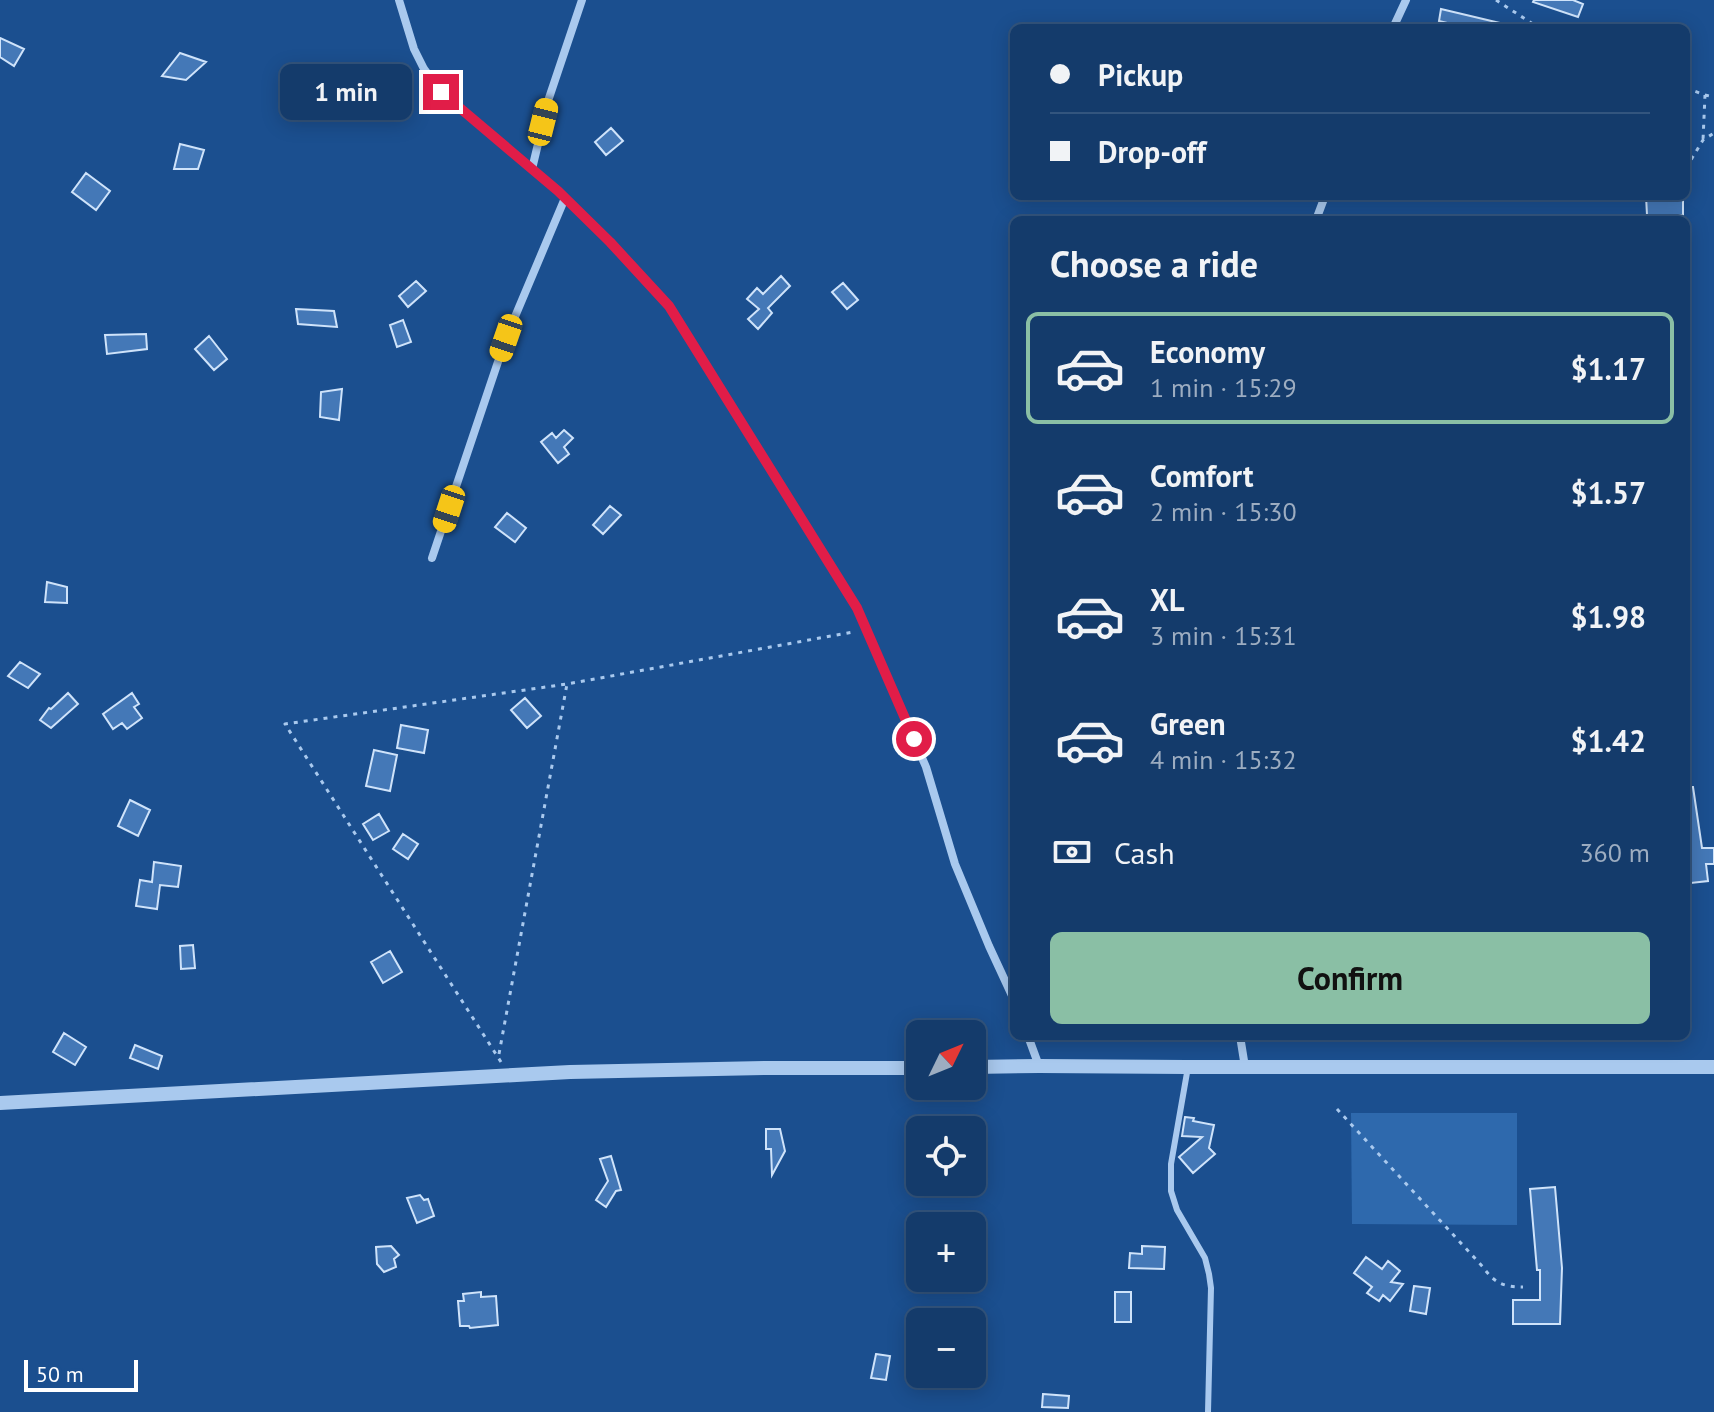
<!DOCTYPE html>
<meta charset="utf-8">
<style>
body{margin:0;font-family:"PT Sans",sans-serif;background:#214673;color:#f1f3f6;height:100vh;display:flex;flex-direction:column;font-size:30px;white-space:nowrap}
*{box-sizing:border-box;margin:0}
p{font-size:26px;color:#9dadc1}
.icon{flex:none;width:44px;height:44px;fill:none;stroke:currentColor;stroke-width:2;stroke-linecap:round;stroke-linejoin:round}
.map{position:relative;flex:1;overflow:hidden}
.panel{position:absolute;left:1010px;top:216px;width:680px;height:824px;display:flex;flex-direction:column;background:#143b6b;border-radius:12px;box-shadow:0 4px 20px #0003,0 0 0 2px #33557e}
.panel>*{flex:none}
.hud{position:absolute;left:1010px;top:24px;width:680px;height:176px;border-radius:12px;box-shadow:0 4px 20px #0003,0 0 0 2px #33557e;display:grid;align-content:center;height:176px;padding:0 40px;background:#143b6b}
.needle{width:52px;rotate:47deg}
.controls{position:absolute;left:906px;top:1020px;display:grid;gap:16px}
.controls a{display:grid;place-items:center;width:80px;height:80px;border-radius:12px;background:#143b6b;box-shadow:0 4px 20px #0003,0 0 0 2px #33557e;font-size:40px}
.scale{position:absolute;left:24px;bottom:20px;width:114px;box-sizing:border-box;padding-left:8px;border:4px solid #fff;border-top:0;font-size:22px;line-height:28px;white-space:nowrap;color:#fff;-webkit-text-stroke:6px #1b4f8f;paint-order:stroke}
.end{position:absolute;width:36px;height:36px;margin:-18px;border:10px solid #e11d48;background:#fff;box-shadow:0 0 0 4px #fff}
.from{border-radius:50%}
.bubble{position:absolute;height:56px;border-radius:12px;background:#143b6b;box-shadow:0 4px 20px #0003,0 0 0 2px #33557e;font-size:26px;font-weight:600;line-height:56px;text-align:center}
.car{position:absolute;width:24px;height:48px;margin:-24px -12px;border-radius:10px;box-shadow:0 0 6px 2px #0007;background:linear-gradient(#f5c518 24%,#345 0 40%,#f5c518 0 76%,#345 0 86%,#f5c518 0)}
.hud b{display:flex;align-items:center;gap:28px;height:76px;font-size:30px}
.hud b+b{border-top:2px solid #33557e}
.hud i{width:20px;height:20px;background:#f1f3f6}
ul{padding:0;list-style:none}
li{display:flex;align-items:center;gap:24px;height:112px;margin:0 16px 12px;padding:0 24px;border:4px solid transparent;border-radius:12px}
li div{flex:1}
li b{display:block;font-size:30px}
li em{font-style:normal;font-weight:600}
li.on{border-color:#8abfa5}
li>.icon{width:72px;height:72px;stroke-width:1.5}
h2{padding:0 40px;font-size:36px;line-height:96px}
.pay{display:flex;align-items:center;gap:20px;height:88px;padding:0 40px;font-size:30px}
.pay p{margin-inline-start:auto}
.button{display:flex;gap:16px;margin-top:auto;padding:16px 40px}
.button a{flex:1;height:92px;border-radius:12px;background:#8abfa5;color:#111;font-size:32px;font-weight:600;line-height:92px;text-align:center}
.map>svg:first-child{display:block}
.green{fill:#2e69ad}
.building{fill:#4478b7;stroke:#cfe3fa;stroke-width:2}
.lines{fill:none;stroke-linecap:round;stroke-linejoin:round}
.path{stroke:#a9c9ee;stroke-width:3;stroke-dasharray:4 6;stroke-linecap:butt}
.service{stroke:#a9c9ee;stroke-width:6}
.minor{stroke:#a9c9ee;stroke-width:8}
.tertiary{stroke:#a9c9ee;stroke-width:14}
.route{stroke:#e11d48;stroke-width:10}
</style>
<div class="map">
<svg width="1714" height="1412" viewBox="0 0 1714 1412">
<rect width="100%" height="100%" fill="#1b4f8f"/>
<path class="green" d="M1351 1113H1517V1225L1352 1224Z"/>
<path class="building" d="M1534 0H1573L1583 4 1578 17 1533 2Z
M1441 9 1500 23 1499 28H1468L1439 21Z
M0 38 24 49 14 66 0 57Z
M180 53 206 62 186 80 162 76Z
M611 128 623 141 606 155 595 142Z
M180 144 204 150 198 169H174Z
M86 173 110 191 96 210 72 192Z
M1646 196H1683V215H1647Z
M781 276 790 286 768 308 772 313 758 329 748 319 759 309 747 299 757 288 763 294Z
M416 281 426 291 408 307 399 296Z
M843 283 858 300 847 309 832 292Z
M296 309 334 311 337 327 298 324Z
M403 320 411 342 397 347 390 325Z
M146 334 147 349 107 354 105 335Z
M209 336 227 359 214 370 195 349Z
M342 389 339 420 320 417 321 392Z
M564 430 573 438 564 447 569 454 558 463 541 442 552 433 556 438Z
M610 506 621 515 603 534 593 525Z
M507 513 526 528 515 542 495 527Z
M47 582 67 587V603L45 602Z
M20 662 40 674 28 688 8 676Z
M68 693 78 704 51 728 40 720 49 708 51 709Z
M132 693 139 704 134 707 142 718 127 729 122 723 113 729 103 714Z
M525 698 541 716 527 728 511 710Z
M401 725 428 730 424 753 397 748Z
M374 750 397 755 390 791 366 786Z
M1686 787H1693L1702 848H1714V864H1706L1708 881 1691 883 1686 848Z
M130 800 150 810 138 836 118 826Z
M379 814 389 831 373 840 363 824Z
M403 834 418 844 408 859 393 849Z
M154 862 181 866 178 887 160 885 157 909 136 906 140 880 152 882Z
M193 945 195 968 181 969 180 946Z
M390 951 402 972 383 983 371 962Z
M64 1033 86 1047 75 1065 53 1052Z
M135 1045 162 1056 158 1069 130 1058Z
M1185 1117 1194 1118 1193 1121 1214 1125 1209 1148 1215 1154 1193 1173 1179 1157 1202 1137 1182 1136Z
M766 1129H780L785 1151 772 1175 771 1149H766Z
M611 1156 621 1190 616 1191 606 1207 596 1200 608 1181 600 1159Z
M1555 1187 1562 1268 1560 1324H1513V1300H1540V1270H1537L1530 1189Z
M420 1195 424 1200 428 1199 434 1216 417 1223 407 1198Z
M391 1246 399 1255 394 1259 396 1267 384 1272 377 1264 376 1247Z
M1142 1246 1165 1247 1164 1269 1129 1268 1130 1253 1142 1254Z
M1366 1257 1382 1269 1388 1261 1400 1271 1391 1282 1403 1284 1390 1301 1383 1295 1379 1301 1367 1293 1372 1287 1354 1273Z
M1414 1286 1430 1288 1426 1314 1410 1311Z
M481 1292V1297L496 1296 498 1325 470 1328 469 1326H460L458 1301H464L463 1294Z
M1115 1292H1131V1322H1115Z
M876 1354 890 1356 886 1380 871 1378Z
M1043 1394 1069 1396 1068 1408 1042 1407Z"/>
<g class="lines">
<path class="path" d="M1496 0 1539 28
M1686 88 1705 95 1703 140
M1705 95 1714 97
M1686 168 1703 140 1714 133
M499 1054 567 684
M501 1062 285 724 567 684 853 632
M1337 1109 1483 1267C1494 1283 1504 1287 1523 1287"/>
<path class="service" d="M1188 1067 1171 1164V1191L1177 1210 1205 1258 1209 1274 1211 1288 1208 1412"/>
<path class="minor" d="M399 0 414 49 424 69 441 92 558 191 610 242 669 306 857 608 926 767 955 864 989 946 1014 1000
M1393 28 1406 0
M532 169 549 98 582 0
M1316 220 1325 196
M432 558 506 338 565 198
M1028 1036 1039 1066
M1240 1036 1245 1067"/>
<path class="tertiary" d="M972 1067 1039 1066 1186 1067H1714
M0 1103 570 1072 764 1068H920"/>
</g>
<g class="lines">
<path class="route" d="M441 92 558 191 610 242 669 306 857 608 914 739"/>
</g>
</svg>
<div class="controls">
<a><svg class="needle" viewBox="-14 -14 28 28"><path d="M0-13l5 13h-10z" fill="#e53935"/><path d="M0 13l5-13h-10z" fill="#9dadc1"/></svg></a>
<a><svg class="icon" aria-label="locate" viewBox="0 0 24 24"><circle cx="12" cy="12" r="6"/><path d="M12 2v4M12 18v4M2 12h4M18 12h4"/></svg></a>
<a>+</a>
<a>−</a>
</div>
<div class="scale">50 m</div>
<i class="end from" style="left:914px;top:739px"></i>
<i class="end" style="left:441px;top:92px"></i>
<div class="bubble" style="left:280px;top:64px;width:132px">1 min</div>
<i class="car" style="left:543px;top:122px;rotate:14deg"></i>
<i class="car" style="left:506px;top:338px;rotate:199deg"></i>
<i class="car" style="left:449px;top:509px;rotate:198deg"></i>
<div class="hud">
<b><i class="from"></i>Pickup</b>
<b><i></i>Drop-off</b>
</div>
<section class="panel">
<h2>Choose a ride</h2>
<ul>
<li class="on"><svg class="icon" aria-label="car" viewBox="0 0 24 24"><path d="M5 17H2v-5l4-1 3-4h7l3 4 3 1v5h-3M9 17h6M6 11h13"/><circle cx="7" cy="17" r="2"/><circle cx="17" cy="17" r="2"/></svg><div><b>Economy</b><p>1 min · 15:29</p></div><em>$1.17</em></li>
<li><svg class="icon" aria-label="car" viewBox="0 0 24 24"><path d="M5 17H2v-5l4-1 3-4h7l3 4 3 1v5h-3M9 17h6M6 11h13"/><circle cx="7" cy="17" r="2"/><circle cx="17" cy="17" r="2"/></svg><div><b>Comfort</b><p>2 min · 15:30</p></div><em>$1.57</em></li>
<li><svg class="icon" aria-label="car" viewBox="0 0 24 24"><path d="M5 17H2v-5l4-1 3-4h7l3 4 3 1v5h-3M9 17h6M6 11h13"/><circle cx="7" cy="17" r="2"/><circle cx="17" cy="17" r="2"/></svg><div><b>XL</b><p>3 min · 15:31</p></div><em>$1.98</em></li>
<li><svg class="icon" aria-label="car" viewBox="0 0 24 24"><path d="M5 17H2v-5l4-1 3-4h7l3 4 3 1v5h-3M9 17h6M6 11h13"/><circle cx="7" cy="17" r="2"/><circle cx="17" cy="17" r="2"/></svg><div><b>Green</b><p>4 min · 15:32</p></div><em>$1.42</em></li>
</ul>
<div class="pay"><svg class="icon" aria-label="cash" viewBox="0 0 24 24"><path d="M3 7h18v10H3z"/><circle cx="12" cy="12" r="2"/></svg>Cash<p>360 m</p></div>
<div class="button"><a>Confirm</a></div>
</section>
</div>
